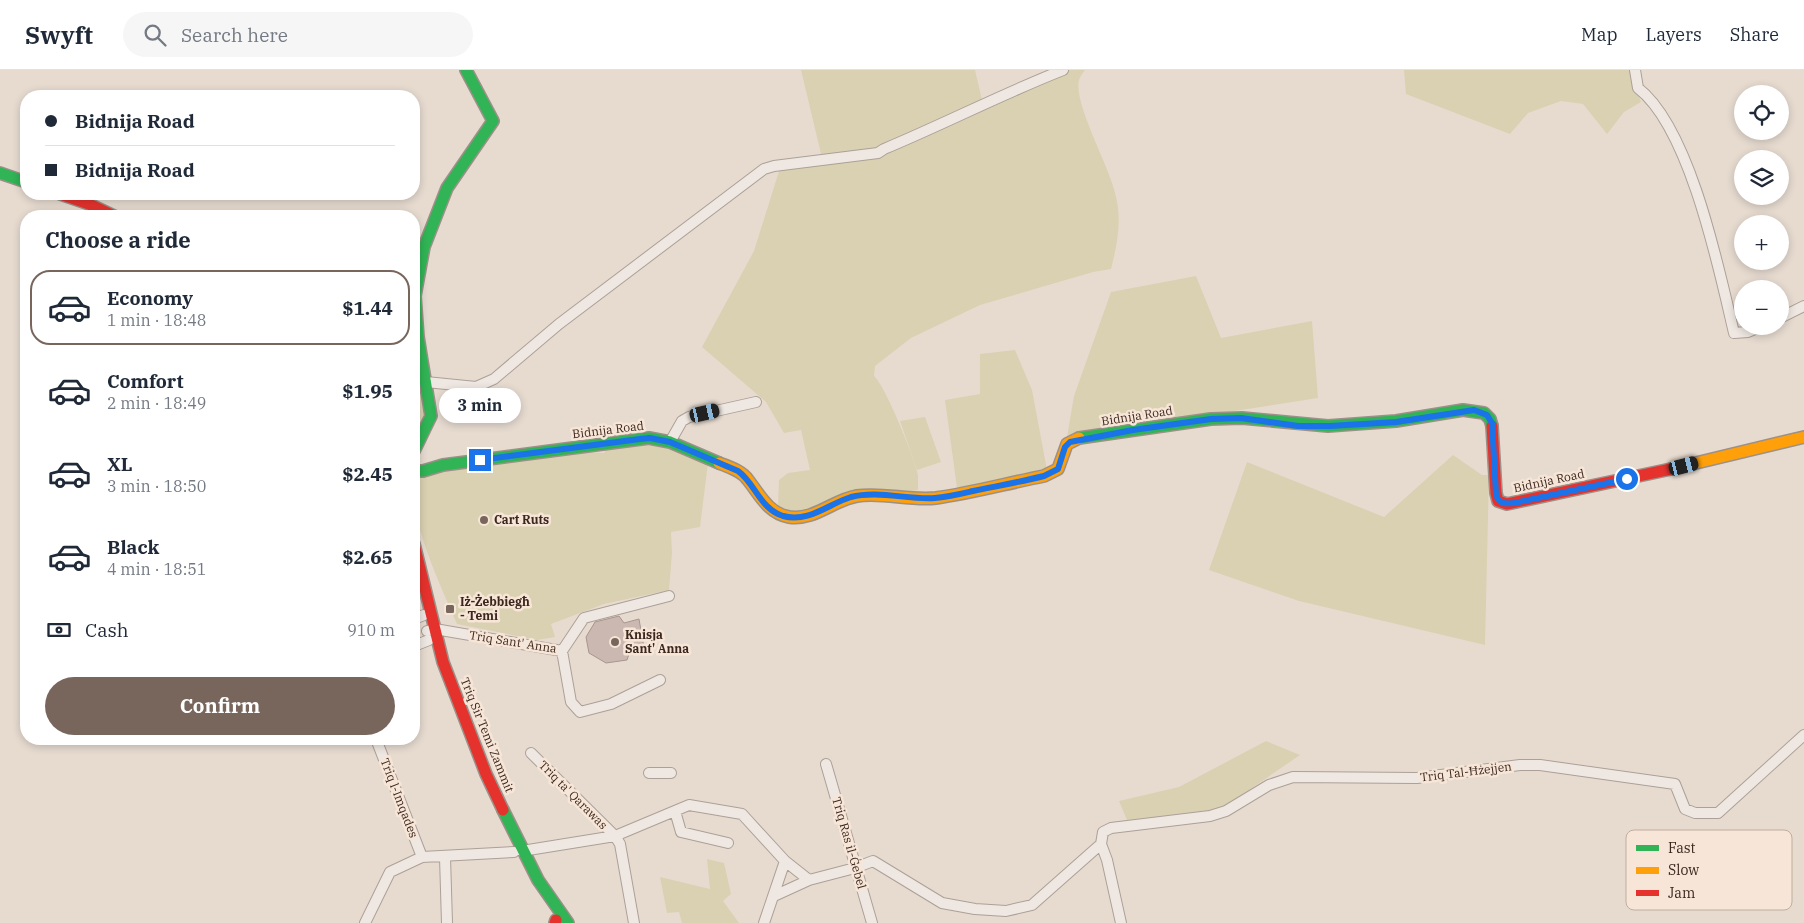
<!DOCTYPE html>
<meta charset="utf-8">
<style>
body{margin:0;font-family:"IBM Plex Serif",serif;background:#f6f6f7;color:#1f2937;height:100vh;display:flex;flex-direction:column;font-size:19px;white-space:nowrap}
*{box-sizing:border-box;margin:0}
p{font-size:16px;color:#747a83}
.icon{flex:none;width:28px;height:28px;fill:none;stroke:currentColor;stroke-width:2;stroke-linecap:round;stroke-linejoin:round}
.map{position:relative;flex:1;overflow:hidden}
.details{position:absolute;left:20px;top:140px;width:400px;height:535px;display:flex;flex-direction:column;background:#fff;border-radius:20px;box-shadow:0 2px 8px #0003}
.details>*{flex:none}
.hud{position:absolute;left:20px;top:20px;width:400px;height:110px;border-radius:20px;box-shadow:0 2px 8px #0003;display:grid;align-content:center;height:110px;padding:0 25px;background:#fff}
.buttons{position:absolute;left:1734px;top:15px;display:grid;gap:10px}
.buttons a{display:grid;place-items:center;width:55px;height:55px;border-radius:50%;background:#fff;box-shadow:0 2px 8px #0003;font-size:25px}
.end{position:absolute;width:22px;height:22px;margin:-11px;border:6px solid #1a73e8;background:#fff;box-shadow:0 0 0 2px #fff}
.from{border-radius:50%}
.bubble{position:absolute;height:35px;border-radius:18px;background:#fff;box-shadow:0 2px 8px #0003;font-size:16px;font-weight:700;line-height:35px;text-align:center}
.car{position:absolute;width:15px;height:30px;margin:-15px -8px;border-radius:6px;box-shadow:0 0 4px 1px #0007;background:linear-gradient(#222 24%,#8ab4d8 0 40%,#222 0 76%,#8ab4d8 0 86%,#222 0)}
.hud b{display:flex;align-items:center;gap:18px;height:48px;font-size:19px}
.hud b+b{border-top:1px solid #e0e1e3}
.hud i{width:12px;height:12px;background:#1f2937}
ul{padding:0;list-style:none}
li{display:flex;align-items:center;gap:15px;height:75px;margin:0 10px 8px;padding:0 15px;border:2px solid transparent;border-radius:20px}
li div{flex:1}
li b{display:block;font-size:19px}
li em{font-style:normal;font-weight:700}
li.current{border-color:#78665d}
li>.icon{width:45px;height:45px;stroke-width:1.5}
h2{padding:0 25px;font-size:22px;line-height:60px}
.pay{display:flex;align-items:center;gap:12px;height:55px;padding:0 25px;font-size:19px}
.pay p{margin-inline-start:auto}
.action{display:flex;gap:10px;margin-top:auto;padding:10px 25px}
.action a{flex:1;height:58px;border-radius:30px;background:#78665d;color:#fff;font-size:20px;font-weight:700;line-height:58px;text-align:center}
header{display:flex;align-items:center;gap:30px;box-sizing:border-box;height:70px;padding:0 25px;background:#fff;border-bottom:1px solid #e0e1e3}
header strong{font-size:24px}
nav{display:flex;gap:28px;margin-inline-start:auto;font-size:18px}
.search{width:350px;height:45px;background:#f6f6f7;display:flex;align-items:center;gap:12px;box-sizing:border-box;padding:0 18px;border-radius:28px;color:#747a83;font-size:19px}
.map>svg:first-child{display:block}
.green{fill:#dad1b2}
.building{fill:#cbb8b1;stroke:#a7968f}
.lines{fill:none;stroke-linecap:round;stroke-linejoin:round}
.street-casing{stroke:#aca098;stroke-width:12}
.fast-casing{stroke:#9c9088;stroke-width:14}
.slow-casing{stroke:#9c9088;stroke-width:14}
.jam-casing{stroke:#9c9088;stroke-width:14}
.street{stroke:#efe8e2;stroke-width:10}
.fast{stroke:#30b455;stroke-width:11}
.slow{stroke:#ff9f0a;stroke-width:11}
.jam{stroke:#e5322d;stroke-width:11}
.route{stroke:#1a73e8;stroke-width:6}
.poi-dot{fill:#78665d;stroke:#f7e6d7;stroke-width:2}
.labels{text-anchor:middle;stroke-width:5;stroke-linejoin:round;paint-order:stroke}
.street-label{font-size:12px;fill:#3c271f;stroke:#f7e6d7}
.poi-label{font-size:12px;font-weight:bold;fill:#3c271f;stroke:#f7e6d7;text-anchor:start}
.key{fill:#f7e6d7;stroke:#bfada0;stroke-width:1}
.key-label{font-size:14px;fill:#3c271f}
</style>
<header>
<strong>Swyft</strong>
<div class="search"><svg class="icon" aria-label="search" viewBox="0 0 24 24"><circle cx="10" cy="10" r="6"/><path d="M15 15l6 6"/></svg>Search here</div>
<nav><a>Map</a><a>Layers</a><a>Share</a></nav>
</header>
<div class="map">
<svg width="1804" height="853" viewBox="0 0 1804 853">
<rect width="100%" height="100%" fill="#e7dbd0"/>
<path class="green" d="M801 0H975L982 30 879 79 822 88Z
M1068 0H1085C1083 3 1080 6 1079 10 1073 34 1111 99 1116 127 1122 151 1117 175 1111 199L1093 202 980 235 911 268 875 296 874 306C885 315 915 389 918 405 918 410 918 415 918 420L794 444 778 436 779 410 788 403 810 400 801 360 784 363 766 332 702 277 754 181 780 98 879 86Z
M1404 0H1630L1641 32 1624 42 1607 64 1583 34 1561 31 1528 43 1510 64 1406 24Z
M1196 206 1221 268 1312 251 1318 328 1067 367 1074 326 1111 222Z
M1015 280 1032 320 1047 400 957 418 945 330 980 324V284Z
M421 309C424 332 432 345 414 363V310Z
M925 347 941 392 917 400 900 351Z
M655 371 708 393 700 457 671 462 672 483 669 520 604 534 551 554 555 567 537 570 457 554C444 523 402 437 417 405L588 382 604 383 608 376Z
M1453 385 1482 405H1489L1485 575 1299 531 1209 500 1247 392 1384 447Z
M1266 671 1300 685 1217 742 1127 750 1119 731 1179 717Z
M707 789 724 793 731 824 723 831 739 853H682L679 842 667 843 660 807 710 819Z"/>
<path class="building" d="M619 546 624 553 639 549 644 578 630 581 627 590 606 593 589 583 586 567 595 552Z"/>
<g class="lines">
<g class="street-casing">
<path id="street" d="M1635 0 1638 18C1690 58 1719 199 1734 263L1748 262 1762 256
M1780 248 1804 236
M426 312 476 317 494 309 559 254 764 99 774 96 878 83 884 79C944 54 1002 24 1063 0
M670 372 682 351 689 347 756 332
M414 549 424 545
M427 561 435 559 562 581 584 548 669 526
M414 576 429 570
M562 581 571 632 580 642 611 634 660 610
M376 669 422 787
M531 683 615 766 620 774 634 853
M826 694 872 853
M649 703H671
M675 741 681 762 728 773
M522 781 615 766 689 735 742 744 785 791 809 810
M445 787 447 853
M774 826 809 810 855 798 873 791 942 833 975 839 1006 841 1032 835 1101 774
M365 853 390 802 422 787 514 782
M764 853 785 791
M1121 853 1107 790 1101 774 1103 762 1111 758 1210 746 1226 741 1269 715 1293 707 1417 708 1520 695H1540L1675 714 1685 739 1695 743H1718L1804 665"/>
</g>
<g class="fast-casing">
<path id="fast" d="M0 103 26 112
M1079 368 1211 349 1242 348 1328 356 1396 351 1463 340 1484 343 1490 349 1492 356
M414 381 431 346 418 267 415 226 424 177 447 118 493 51 466 0
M414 401H423L443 395 649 368 670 372 719 393
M503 740 538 810 568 853"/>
</g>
<g class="slow-casing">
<path id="slow" d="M719 393C729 397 742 401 748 410 760 425 768 443 789 447 814 451 833 430 857 426 882 422 910 431 936 428 972 423 1008 413 1044 406L1058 399 1067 374 1079 368
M1671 399 1804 367"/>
</g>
<g class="jam-casing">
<path id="jam" d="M60 124 89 134 114 146
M1492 356 1496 423 1498 431 1507 434 1671 399
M414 474 443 592 486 704 503 740
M555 853 556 850"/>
</g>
<use href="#street" class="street"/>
<use href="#fast" class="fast"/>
<use href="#slow" class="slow"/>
<use href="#jam" class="jam"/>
</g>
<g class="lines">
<path class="route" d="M480 390 640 369 650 368 670 372 738 401C755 413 760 439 783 446 809 453 828 434 851 427 878 420 908 430 935 428 948 427 960 424 973 421 997 416 1020 412 1044 406L1058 399 1065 377 1070 372 1133 360 1211 349 1241 348 1298 356H1330L1396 352 1474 340 1487 345 1492 353 1496 424C1498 434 1505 434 1514 433L1627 409"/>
</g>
<g class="poi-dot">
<circle cx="484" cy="450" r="5"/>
<rect x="445" y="534" width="10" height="10" rx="2.5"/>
<circle cx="615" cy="572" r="5"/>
</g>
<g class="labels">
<g class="street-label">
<text transform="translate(1137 346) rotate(-9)" y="4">Bidnija Road</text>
<text transform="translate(608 360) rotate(-7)" y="4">Bidnija Road</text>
<text transform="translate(1549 411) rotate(-12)" y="4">Bidnija Road</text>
<text transform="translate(513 572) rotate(9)" y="4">Triq Sant' Anna</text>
<text transform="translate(487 665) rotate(68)" y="4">Triq Sir Temi Zammit</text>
<text transform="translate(1466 702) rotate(-7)" y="4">Triq Tal-Ħżejjen</text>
<text transform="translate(573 725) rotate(45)" y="4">Triq ta' Qarawas</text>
<text transform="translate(399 728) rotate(69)" y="4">Triq l-Imqades</text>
<text transform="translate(849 773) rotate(74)" y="4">Triq Ras il-Ġebel</text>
</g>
<g class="poi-label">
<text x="494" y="454">Cart Ruts</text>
<text x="460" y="536">Iż-Żebbiegħ<tspan x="460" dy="14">- Temi</tspan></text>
<text x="625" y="569">Knisja<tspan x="625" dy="14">Sant' Anna</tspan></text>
</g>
</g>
<rect x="1626" y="760" width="166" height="80" rx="8" class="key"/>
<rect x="1636" y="775" width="23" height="6" fill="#30b455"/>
<rect x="1636" y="797" width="23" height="7" fill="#ff9f0a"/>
<rect x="1636" y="820" width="23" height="6" fill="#e5322d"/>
<g class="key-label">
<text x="1668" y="783">Fast</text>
<text x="1668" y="805">Slow</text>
<text x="1668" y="828">Jam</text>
</g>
</svg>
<div class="buttons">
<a><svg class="icon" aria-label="locate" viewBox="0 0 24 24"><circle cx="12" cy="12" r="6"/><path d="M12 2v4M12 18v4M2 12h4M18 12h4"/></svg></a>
<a><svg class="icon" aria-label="layers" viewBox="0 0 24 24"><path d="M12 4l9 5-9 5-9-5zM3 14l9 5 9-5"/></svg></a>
<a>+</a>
<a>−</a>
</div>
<i class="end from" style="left:1627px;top:409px"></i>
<i class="end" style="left:480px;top:390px"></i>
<div class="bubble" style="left:439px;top:318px;width:82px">3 min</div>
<i class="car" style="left:705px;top:343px;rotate:77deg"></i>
<i class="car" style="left:1684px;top:396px;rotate:76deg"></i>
<div class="hud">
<b><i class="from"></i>Bidnija Road</b>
<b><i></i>Bidnija Road</b>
</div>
<section class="details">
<h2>Choose a ride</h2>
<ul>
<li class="current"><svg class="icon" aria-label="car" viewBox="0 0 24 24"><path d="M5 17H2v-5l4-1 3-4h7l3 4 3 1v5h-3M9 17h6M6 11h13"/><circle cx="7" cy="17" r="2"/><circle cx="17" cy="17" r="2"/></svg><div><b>Economy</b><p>1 min · 18:48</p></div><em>$1.44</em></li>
<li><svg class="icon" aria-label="car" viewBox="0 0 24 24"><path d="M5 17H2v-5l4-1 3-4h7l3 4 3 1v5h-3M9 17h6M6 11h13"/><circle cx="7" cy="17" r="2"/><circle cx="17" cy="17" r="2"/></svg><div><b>Comfort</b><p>2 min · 18:49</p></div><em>$1.95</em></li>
<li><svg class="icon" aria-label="car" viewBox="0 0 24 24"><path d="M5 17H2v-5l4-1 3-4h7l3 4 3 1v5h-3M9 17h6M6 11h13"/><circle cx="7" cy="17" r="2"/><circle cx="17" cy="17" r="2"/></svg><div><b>XL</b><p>3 min · 18:50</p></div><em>$2.45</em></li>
<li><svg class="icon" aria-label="car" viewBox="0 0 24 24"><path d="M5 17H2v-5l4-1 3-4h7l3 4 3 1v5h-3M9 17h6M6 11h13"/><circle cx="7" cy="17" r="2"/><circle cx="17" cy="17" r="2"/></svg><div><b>Black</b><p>4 min · 18:51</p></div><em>$2.65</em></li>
</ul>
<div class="pay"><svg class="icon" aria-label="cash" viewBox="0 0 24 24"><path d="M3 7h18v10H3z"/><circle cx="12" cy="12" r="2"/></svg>Cash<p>910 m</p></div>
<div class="action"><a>Confirm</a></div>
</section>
</div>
